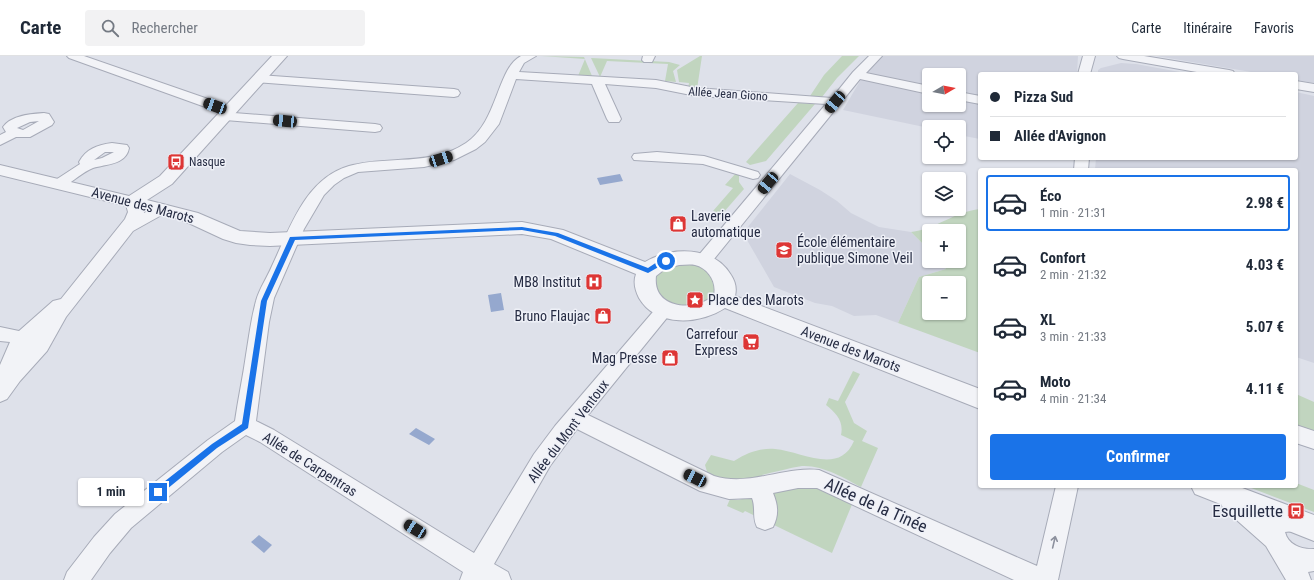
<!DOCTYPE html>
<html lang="fr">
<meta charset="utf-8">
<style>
body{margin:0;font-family:"Roboto Condensed",sans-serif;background:#f2f2f3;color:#1f2937;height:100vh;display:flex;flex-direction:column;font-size:15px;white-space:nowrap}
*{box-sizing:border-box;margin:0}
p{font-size:13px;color:#747a83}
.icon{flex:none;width:22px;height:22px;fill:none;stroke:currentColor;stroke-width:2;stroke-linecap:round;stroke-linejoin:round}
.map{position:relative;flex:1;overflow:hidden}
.sheet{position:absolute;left:978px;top:112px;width:320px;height:320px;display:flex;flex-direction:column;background:#fff;border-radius:4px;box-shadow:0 1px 3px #0004}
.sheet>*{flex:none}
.banner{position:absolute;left:978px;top:16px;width:320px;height:88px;border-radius:4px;box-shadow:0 1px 3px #0004;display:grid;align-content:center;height:88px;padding:0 12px;background:#fff}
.needle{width:26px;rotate:80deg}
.tools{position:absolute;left:922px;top:12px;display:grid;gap:8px}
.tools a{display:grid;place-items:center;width:44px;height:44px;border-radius:4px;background:#fff;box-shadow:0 1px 3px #0004;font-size:20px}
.end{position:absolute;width:18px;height:18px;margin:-9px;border:5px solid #1a73e8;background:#fff;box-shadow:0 0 0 2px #fff}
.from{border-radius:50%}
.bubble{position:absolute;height:28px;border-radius:4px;background:#fff;box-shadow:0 1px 3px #0004;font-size:13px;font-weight:700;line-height:28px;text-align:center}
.car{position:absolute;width:12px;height:24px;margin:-12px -6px;border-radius:5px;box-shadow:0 0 3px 1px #0007;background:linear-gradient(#222 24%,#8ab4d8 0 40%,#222 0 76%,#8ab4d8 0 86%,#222 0)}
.banner b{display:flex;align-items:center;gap:14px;height:38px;font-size:15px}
.banner b+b{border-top:1px solid #e0e1e3}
.banner i{width:10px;height:10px;background:#1f2937}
ul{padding:7px 0 0;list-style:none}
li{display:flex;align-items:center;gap:12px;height:56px;margin:0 8px 6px;padding:0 4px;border:2px solid transparent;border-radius:4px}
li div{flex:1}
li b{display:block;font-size:15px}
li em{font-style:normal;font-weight:700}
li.on{border-color:#1a73e8}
li>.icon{width:36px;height:36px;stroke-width:1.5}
.primary-button{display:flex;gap:8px;margin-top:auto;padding:8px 12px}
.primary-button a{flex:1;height:46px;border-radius:4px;background:#1a73e8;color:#fff;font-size:16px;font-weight:700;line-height:46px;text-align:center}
header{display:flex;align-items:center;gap:24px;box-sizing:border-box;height:56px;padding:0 20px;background:#fff;border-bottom:1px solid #e0e1e3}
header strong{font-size:19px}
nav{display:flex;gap:22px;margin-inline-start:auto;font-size:14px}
.search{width:280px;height:36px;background:#f2f2f3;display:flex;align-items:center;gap:10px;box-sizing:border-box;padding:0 14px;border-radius:4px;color:#747a83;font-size:15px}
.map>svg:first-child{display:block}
.built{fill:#d0d3df;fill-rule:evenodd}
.green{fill:#c1d5bf;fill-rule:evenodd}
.water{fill:#95a8ce}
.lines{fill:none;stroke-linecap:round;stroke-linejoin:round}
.minor-casing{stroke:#a7abb8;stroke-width:2}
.tertiary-casing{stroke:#a7abb8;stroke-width:2}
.minor{fill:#f2f3f7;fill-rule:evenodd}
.tertiary{fill:#f2f3f7;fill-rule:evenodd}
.oneway{stroke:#8c909d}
.route{fill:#1a73e8}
.labels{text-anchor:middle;stroke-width:3;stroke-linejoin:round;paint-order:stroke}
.far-street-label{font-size:12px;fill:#262c43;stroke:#eef0f7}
.far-poi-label{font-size:12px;fill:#262c43;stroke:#eef0f7;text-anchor:start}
.street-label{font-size:14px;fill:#262c43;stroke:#eef0f7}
.poi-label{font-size:14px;fill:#262c43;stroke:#eef0f7;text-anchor:end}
.near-street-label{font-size:17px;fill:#262c43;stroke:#eef0f7}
.near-poi-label{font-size:17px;fill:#262c43;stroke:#eef0f7;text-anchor:end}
</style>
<header>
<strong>Carte</strong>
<div class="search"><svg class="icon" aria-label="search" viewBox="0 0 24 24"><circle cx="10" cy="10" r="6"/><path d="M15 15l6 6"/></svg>Rechercher</div>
<nav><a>Carte</a><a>Itinéraire</a><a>Favoris</a></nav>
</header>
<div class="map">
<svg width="1314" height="524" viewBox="0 0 1314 524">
<rect width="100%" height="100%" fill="#dee1ea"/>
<path class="built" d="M882 0H1078L1077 18H980V83L959 79V71L929 72 843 54 870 8ZM929 19H959V49H929Z
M1156 0H1314V27L1296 24V18H1263Z
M1121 7 1136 8 1191 18H1098V14L1101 12Z
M1296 36 1314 40V307L1296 301V114H1095L1096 102H1296Z
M790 118 820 134 837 145 851 157 879 171 911 176 929 194V205H939L946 213 919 221 898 267 876 259 854 260 832 250 815 247 774 231 743 177Z"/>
<path class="green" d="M541 0 584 1 592 20H578L585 3Z
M700 0H702L697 33 688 32 689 27 679 26 677 14Z
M842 0H859L837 22 822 41 810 40 824 19Z
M591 2 669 6 680 9 673 15 676 26 665 25 668 8 607 5 600 21Z
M798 47 815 48 766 105 750 109 746 106Z
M737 116 739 117V126L744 133 716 165 711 163 716 156 713 155 733 132 725 129Z
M980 153V297L898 267 919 221 946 213 939 205H959V175H929V194L911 176C937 173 953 156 980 153ZM929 227H959V257H929Z
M689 207 702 211 717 226 714 239 706 246 687 251 661 244 653 222 664 211Z
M853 315 860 318 845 346 854 367 867 375 862 385 878 392 861 431C844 422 823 409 802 410 789 412 775 416 762 419L763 422 741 426 708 419 705 409 711 399 734 405C748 396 760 392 775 393 801 395 839 420 854 385L841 379C844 365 836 357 826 349L829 342 838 345Z
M1296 338 1314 346V378L1296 372Z
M1296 427 1314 434V456L1246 430H1296Z
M792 431H816L853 446 832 497 745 455 743 457 727 450 730 443 738 444Z"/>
<path class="water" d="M620 118 623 125 600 129 597 122Z
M501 237 504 254 491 256 488 239Z
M416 372 435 383 429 389 409 378Z
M259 479 272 489 264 497 251 486Z"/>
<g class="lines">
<g class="minor-casing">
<path id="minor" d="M67 0H84L234 52 235 55 234 57 375 68 380 69 382 72 380 75 375 76 225 64 220 63 218 60 222 57 69 2Z
M521 0H536L524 7 519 16 656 24 696 32 832 42 853 16 869 0H882L866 17 929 30V38L860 23 710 208 704 209 698 208 696 204 698 200 826 48 696 40 656 32 605 28 621 63 619 66H609L607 63 592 28 516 23 499 68 485 86 476 93 454 104 424 111 358 116 344 122 334 129 324 139 304 173 274 242 269 266 256 365 274 374 474 497 534 398 555 370 658 250 664 248 670 250 673 254 670 258 588 359 714 420C750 431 783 410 819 414L1037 510 1056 430H1078L1058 524H1014L817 432H798L773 437C778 449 779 459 773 471L765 474 757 471C752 461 756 452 752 442L729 443 700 435 577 373 550 410 494 508 508 516 511 524H460L463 516 260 386 246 379 222 396 131 472 110 497 91 524H64L67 516 94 481 115 458 208 384 235 365C238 343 243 321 246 299 249 281 251 263 256 245 259 233 267 222 272 210 290 172 305 123 349 110 388 99 430 111 466 87 498 66 497 12 521 0Z
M643 0H655L652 6H644L642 4Z
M1083 0H1095L1090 18H1078Z
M1117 0H1144L1229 14 1233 15 1235 18H1208L1123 3 1119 2Z
M259 19 454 33 458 34 460 37 458 40 454 41 255 26 253 23 255 20Z
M1296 25 1314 28V36L1296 33Z
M959 36 980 40V48L959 44Z
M44 57 49 58 54 66 52 69 30 81H16L0 89V79L6 76 3 71C12 59 31 58 44 57ZM39 65 23 74 17 72 30 66Z
M112 87 127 89 129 92C126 109 106 108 93 112 83 116 73 125 64 131L59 132 54 131 52 128 54 125 80 108 79 106C86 93 97 89 112 87ZM105 96H114L102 102 94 104Z
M657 96 704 100 758 116 760 119 758 122 753 123 703 108 634 104 632 101 634 98Z
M1075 102H1089L1088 114H1074Z
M133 140 138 142 143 149 144 157 157 150 162 148 167 150 170 153 167 156 133 175 66 261 47 295 20 325 7 343 0 346V309L10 286 0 285V271L19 275 53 245 61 243 125 163 128 156 125 145 128 142Z
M1296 369 1314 375V393L1296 387Z
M1231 435 1239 438 1267 462C1278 454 1290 453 1302 458L1305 465 1302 472 1294 475 1285 476C1288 489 1302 494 1314 493V515L1308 516 1311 524H1286L1266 490 1223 452 1220 445 1223 438Z"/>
</g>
<g class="tertiary-casing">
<path id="tertiary" d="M272 0H287L172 128 147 144 198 157 240 175 270 177 522 166 563 174 645 206C672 190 714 190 731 219 735 225 737 232 735 240L980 333V353L725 252C699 269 656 271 639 242 635 234 633 226 636 218L551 183 522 178 270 190 250 189 236 187 223 183 180 163 0 119V109L129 140 160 120ZM679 209C684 209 690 208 695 209 708 212 717 226 714 239 697 256 652 254 656 220L665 213Z
M1191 430H1237L1314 459V485L1195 438Z"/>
</g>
<use href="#minor" class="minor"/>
<use href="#tertiary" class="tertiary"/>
</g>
<defs><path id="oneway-shaft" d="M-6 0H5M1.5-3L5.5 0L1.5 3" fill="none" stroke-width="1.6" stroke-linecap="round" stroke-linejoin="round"/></defs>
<use class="oneway" href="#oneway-shaft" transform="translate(1054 486) rotate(-77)"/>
<path class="route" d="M522 171 558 177 648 212 657 206 666 203 669 205 648 217 555 180 522 174 295 184 267 245 248 372 217 392 161 438H155V433L212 388 242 368 261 245 290 181Z"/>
<defs>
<g id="bus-square" transform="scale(0.9)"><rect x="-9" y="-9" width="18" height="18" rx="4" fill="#dd3635" stroke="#eef0f7"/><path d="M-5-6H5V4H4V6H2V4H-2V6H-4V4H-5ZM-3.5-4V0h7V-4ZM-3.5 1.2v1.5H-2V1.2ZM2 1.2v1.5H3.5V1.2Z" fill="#fff"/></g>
<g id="shop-square" transform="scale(0.9)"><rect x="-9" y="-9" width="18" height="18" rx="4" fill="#dd3635" stroke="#eef0f7"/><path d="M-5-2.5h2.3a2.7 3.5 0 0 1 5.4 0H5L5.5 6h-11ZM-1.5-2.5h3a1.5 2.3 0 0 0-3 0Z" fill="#fff"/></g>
<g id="school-square" transform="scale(0.9)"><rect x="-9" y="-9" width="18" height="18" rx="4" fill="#dd3635" stroke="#eef0f7"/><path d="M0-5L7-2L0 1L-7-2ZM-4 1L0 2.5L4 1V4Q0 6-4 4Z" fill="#fff"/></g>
<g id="hospital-square" transform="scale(0.9)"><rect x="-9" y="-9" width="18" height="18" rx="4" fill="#dd3635" stroke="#eef0f7"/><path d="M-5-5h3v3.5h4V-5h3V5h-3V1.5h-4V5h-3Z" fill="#fff"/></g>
<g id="sight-square" transform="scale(0.9)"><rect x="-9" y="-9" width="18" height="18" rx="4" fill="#dd3635" stroke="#eef0f7"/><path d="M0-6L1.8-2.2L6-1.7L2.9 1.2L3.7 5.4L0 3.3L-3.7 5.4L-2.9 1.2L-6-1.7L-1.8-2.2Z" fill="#fff"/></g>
<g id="supermarket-square" transform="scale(0.9)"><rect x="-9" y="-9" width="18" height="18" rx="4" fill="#dd3635" stroke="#eef0f7"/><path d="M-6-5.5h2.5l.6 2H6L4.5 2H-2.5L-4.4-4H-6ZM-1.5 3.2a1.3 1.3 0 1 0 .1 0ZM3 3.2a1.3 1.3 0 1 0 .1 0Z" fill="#fff"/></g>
</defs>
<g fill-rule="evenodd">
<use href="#bus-square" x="176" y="106"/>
<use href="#shop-square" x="678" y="168"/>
<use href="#school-square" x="784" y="194"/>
<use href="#hospital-square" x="594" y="226"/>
<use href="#sight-square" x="695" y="244"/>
<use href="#shop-square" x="603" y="260"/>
<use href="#supermarket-square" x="751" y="286"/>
<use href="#shop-square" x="670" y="302"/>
<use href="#bus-square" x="1296" y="455"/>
</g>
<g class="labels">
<g class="far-street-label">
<text transform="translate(728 38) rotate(4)" y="4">Allée Jean Giono</text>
</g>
<g class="far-poi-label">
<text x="189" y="110">Nasque</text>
</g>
<g class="street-label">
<text transform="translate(143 149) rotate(15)" y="5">Avenue des Marots</text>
<text transform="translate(851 293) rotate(21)" y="5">Avenue des Marots</text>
<text transform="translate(568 375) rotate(-53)" y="5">Allée du Mont Ventoux</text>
<text transform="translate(310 408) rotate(32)" y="5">Allée de Carpentras</text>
</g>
<g class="poi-label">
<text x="691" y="165" text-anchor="start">Laverie<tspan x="691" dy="16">automatique</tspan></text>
<text x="797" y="191" text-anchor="start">École élémentaire<tspan x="797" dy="16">publique Simone Veil</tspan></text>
<text x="581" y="231">MB8 Institut</text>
<text x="708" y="249" text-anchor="start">Place des Marots</text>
<text x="590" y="265">Bruno Flaujac</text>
<text x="738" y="283">Carrefour<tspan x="738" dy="16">Express</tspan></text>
<text x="657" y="307">Mag Presse</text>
</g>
<g class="near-street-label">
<text transform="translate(876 449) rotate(24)" y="6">Allée de la Tinée</text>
</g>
<g class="near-poi-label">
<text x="1283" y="461">Esquillette</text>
</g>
</g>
</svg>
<div class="tools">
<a><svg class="needle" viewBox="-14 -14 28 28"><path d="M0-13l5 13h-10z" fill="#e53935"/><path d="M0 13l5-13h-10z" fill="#747a83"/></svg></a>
<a><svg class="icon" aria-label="locate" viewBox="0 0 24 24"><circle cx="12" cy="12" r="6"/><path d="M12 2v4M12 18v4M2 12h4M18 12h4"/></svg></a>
<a><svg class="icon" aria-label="layers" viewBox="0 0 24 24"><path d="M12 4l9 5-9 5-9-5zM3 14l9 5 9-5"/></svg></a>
<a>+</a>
<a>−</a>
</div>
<i class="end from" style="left:666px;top:205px"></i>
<i class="end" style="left:158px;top:436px"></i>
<div class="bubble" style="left:78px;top:422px;width:66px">1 min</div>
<i class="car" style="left:835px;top:46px;rotate:220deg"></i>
<i class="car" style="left:215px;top:50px;rotate:290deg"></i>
<i class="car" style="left:285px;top:65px;rotate:275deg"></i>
<i class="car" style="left:441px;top:103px;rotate:72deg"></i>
<i class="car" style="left:768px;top:127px;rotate:220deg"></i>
<i class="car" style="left:695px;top:422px;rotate:296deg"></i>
<i class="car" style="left:415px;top:473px;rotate:302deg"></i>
<div class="banner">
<b><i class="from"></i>Pizza Sud</b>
<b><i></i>Allée d'Avignon</b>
</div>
<section class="sheet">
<ul>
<li class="on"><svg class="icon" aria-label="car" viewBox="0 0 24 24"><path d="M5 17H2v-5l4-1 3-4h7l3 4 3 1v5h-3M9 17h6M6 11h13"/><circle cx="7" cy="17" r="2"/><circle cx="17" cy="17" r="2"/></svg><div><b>Éco</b><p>1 min · 21:31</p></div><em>2.98 €</em></li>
<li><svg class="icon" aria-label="car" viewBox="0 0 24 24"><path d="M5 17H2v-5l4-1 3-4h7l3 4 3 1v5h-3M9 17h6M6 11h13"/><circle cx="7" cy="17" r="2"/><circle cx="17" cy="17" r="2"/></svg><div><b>Confort</b><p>2 min · 21:32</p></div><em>4.03 €</em></li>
<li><svg class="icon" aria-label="car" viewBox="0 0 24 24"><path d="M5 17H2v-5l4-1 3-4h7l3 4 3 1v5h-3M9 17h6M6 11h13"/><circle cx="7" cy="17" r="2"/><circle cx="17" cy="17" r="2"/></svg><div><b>XL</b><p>3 min · 21:33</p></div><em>5.07 €</em></li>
<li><svg class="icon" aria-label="car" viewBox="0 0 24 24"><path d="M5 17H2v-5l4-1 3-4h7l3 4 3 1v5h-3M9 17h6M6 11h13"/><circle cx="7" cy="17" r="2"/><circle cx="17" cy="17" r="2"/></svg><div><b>Moto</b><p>4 min · 21:34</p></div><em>4.11 €</em></li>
</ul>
<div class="primary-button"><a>Confirmer</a></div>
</section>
</div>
